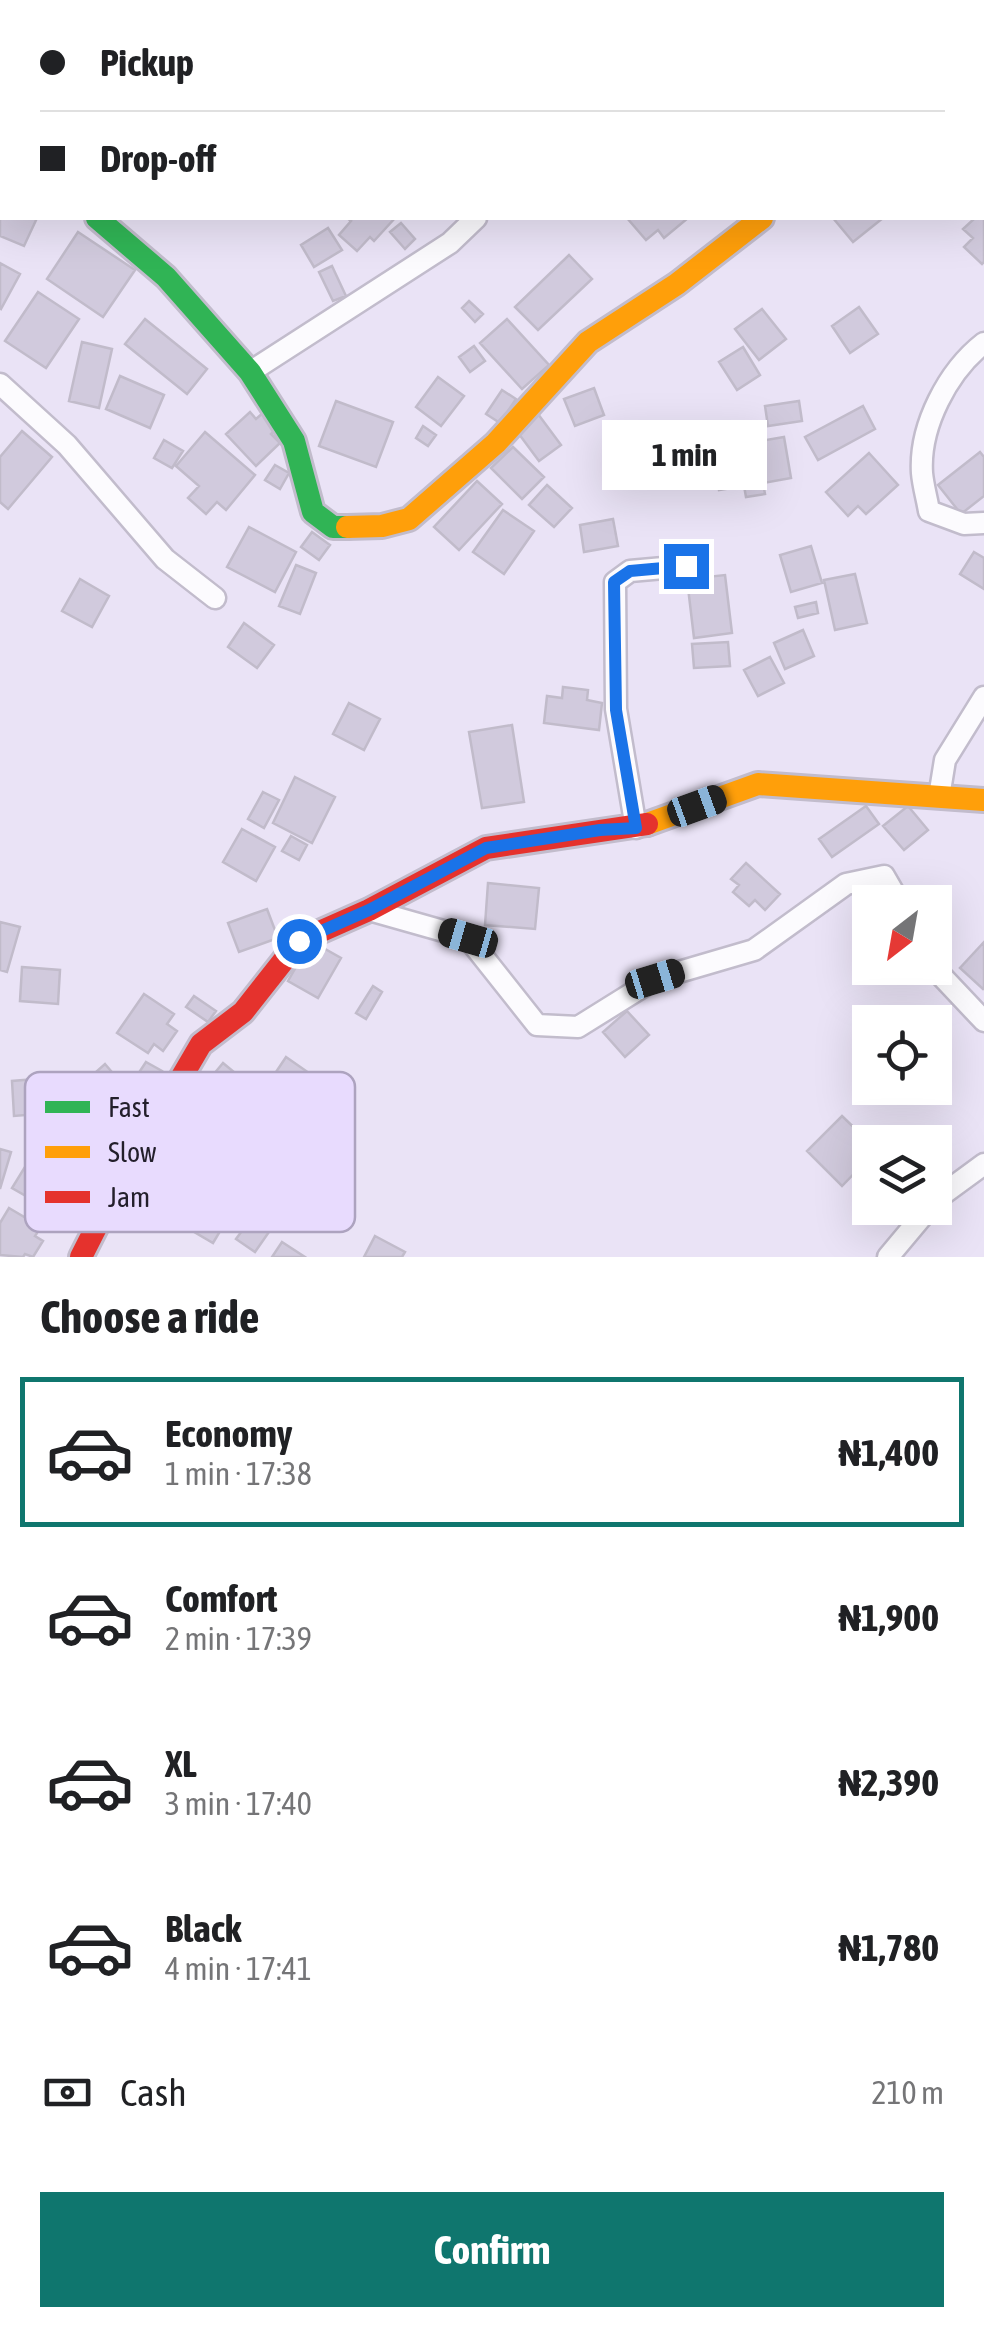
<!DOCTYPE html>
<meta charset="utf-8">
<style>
body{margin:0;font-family:"Asap Condensed",sans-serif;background:#f2f2f2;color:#202124;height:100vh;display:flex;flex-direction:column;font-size:38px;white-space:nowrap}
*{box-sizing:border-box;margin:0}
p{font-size:32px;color:#757577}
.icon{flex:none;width:55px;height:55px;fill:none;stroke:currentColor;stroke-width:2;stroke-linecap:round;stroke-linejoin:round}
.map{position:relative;height:1257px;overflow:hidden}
.sheet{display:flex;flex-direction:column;background:#fff;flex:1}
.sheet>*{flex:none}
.top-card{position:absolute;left:0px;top:0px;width:985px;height:220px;box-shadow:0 10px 40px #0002;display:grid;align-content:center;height:220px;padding:0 40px;background:#fff}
.needle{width:65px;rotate:211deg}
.controls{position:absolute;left:852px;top:885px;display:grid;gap:20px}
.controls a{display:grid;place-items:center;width:100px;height:100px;border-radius:0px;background:#fff;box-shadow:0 10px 40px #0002;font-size:50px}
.end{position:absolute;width:45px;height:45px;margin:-22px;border:12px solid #1a73e8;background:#fff;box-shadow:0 0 0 5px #fff}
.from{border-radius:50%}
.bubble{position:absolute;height:70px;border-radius:0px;background:#fff;box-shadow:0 10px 40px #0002;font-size:32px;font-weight:700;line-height:70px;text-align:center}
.car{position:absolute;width:30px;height:60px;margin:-30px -15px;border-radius:12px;box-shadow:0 0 8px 2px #0007;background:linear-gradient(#222 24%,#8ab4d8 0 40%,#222 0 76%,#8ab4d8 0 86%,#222 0)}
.top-card b{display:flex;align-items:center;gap:35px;height:95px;font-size:38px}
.top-card b+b{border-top:2px solid #e0e0e0}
.top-card i{width:25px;height:25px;background:#202124}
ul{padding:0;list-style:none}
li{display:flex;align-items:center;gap:30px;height:150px;margin:0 20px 15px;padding:0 20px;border:5px solid transparent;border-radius:0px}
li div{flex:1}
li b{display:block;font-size:38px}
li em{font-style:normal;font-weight:700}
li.selected{border-color:#0f766e}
li>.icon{width:90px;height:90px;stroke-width:1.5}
h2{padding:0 40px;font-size:45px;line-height:120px}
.pay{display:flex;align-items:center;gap:25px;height:110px;padding:0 40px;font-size:38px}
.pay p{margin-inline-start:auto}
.cta{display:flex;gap:20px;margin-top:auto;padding:20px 40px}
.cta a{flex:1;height:115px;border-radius:0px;background:#0f766e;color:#fff;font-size:40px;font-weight:700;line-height:115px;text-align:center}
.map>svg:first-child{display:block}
.building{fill:#d1cadd;stroke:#c1bbca;stroke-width:2.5}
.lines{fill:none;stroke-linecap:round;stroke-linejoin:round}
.street-casing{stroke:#c2bccc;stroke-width:25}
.fast-casing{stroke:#c2bccc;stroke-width:28}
.slow-casing{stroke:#c2bccc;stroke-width:28}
.jam-casing{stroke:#c2bccc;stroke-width:28}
.street{stroke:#fcfbfe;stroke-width:20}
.fast{stroke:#30b455;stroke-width:22}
.slow{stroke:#ff9f0a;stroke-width:22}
.jam{stroke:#e5322d;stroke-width:22}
.route{stroke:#1a73e8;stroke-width:12}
.key{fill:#e8dbfe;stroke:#ada3bf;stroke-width:2.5}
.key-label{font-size:28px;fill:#231f2b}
</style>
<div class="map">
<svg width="984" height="1257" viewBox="0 0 984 1257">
<rect width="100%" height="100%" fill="#eae3f6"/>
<path class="building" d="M0 192 2 218H37L24 246 0 236Z
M984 209V262L982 264 964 247 973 238 963 229 975 218H982Z
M347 218H395L374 241 370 237 357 251 339 235 351 221Z
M627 218H688L664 238 658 230 646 240Z
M833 218H883L853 242Z
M401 223 415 239 405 249 390 232Z
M328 228 342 250 314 267 301 245Z
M78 232 135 270 103 317 47 279Z
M569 255 592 279 538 330 515 307Z
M0 263 20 274 1 309 0 308Z
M332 266 346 296 333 301 319 272Z
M38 292 79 319 46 368 5 341Z
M469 301 483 314 475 322 462 308Z
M859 307 878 334 850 353 832 326Z
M762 309 786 339 759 360 735 329Z
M145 319 207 369 187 394 125 344Z
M507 319 549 365 522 389 480 343Z
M82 342 112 349 99 408 69 401Z
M474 346 485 361 470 372 459 357Z
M743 347 760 375 737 390 719 362Z
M120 376 164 395 150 428 106 409Z
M438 377 464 396 441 426 416 407Z
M594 388 604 415 575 426 564 399Z
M502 390 516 399 500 423 486 414Z
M336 401 393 422 376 467 319 446Z
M799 401 802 421 768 426 765 406Z
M863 406 875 429 818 460 805 437Z
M250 412 256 419 264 412 278 427 271 434 280 443 256 466 226 434Z
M538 414 561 445 539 461 516 430Z
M423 426 436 435 428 446 416 438Z
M22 431 52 457 8 509 0 502V457Z
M205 432 255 475 226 510 217 502 206 514 188 498 199 486 176 466Z
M784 437 791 478 763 483 765 494 746 497 744 486 719 490 712 449Z
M164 440 183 451 172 468 154 458Z
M513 447 544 477 522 499 491 468Z
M980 452 984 457V496L961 514 938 485Z
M869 453 898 485 866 514 858 506 848 516 826 492Z
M275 465 289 473 280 489 265 480Z
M477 481 502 504 459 550 434 527Z
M547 485 572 508 554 527 529 505Z
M503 510 534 531 504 574 473 552Z
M613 519 618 546 584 552 580 525Z
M249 527 296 552 275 592 227 567Z
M312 532 330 545 319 560 301 547Z
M811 546 822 583 791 592 780 555Z
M974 552 984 558V589L960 574Z
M296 565 316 573 300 614 279 606Z
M855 574 867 623 835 630 824 580Z
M725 575 732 633 694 638 687 579Z
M80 579 109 596 92 627 62 611Z
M816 602 818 613 798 618 795 607Z
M244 623 274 645 257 668 228 647Z
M803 630 814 656 785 669 774 643Z
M728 642 730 666 694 668 692 644Z
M770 657 784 683 758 696 744 670Z
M563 687 588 690 587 700 602 703 599 730 544 723 547 696 562 698Z
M349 703 380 719 364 750 333 734Z
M512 725 524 802 482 808 469 732Z
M295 777 335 797 312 843 273 823Z
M263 792 279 800 264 828 248 819Z
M866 806 879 824 832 857 819 839Z
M908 806 928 830 904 850 883 826Z
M242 829 275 847 256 881 223 862Z
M291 836 307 845 299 860 282 851Z
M746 863 780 894 765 910 755 900 749 906 733 892 739 885 731 879Z
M488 883 539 888 535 929 485 925Z
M267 909 278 938 239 952 228 923Z
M0 922 20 927 7 972 0 970Z
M311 941 341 958 318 998 288 981Z
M984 942V988L983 989 960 968Z
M22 967 60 970 58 1004 20 1001Z
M373 986 382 992 366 1019 356 1013Z
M144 994 174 1014 167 1024 177 1031 163 1051 154 1044 148 1053 117 1033Z
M194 996 216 1011 208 1022 186 1007Z
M627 1011 649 1035 625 1057 603 1032Z
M286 1057 309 1073 287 1105 264 1090Z
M146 1062 162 1071 155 1084 138 1074Z
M223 1063 287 1116 262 1146 198 1093Z
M105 1064 129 1092 121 1098 128 1107 118 1116 110 1108 104 1114 80 1086Z
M47 1078 50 1113 14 1116 12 1081Z
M842 1116 870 1143V1157L842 1186 807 1151Z
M0 1149 11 1152 0 1189Z
M36 1149 70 1169 63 1181 73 1187 63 1204 53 1198 47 1208 12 1188Z
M203 1183 237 1203 213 1243 179 1223 188 1209 177 1202 185 1189 196 1195Z
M9 1208 41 1227 35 1236 43 1241 33 1257 25 1254 23 1257 0 1255V1223Z
M253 1216 271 1229 255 1252 236 1239Z
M375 1236 405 1252 402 1257H364Z
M282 1242 305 1257H272Z"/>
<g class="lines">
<g class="street-casing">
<path id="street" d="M394 2 396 0
M752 2 755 0
M982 68 984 67
M0 133 2 136
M984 343C948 371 919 426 922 473 923 485 927 499 929 511L964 524 984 523
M250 372 450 243 476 218
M0 384 67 445 165 559 215 598
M939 797 945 760 984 697
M636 828 616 709 615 582 630 571 686 566
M369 910 468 938 537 1025 578 1027 655 979 754 950 846 884 884 876 899 902
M934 968 984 1021
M935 1200 984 1164
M888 1257 929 1208"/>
</g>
<g class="fast-casing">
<path id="fast" d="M97 218 166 277 250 372 294 441 313 512 333 527H347"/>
</g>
<g class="slow-casing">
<path id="slow" d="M347 527 382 526 409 519 496 443 588 342 677 284 762 218
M647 824 758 784 984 800"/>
</g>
<g class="jam-casing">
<path id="jam" d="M81 1257 113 1194 201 1044 243 1012 299 941 369 910 486 848 647 824"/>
</g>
<use href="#street" class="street"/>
<use href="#fast" class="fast"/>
<use href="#slow" class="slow"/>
<use href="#jam" class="jam"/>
</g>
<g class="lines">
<path class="route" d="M299 941 369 910 486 848 600 830 636 828 616 710 614 582 630 571 686 566"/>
</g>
<rect x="25" y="1072" width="330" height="160" rx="15" class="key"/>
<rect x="45" y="1101" width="45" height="12" fill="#30b455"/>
<rect x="45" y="1146" width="45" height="12" fill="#ff9f0a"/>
<rect x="45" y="1191" width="45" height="12" fill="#e5322d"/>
<g class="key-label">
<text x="108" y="1117">Fast</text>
<text x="108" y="1162">Slow</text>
<text x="108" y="1207">Jam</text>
</g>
</svg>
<div class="controls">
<a><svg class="needle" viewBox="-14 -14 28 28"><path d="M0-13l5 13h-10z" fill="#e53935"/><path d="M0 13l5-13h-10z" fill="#757577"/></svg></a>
<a><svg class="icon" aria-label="locate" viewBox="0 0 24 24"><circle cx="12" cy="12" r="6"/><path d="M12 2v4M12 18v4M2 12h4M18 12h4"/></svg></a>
<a><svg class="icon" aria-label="layers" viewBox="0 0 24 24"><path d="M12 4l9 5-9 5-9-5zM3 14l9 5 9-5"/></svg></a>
</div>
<i class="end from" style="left:299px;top:941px"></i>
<i class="end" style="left:686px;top:566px"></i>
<div class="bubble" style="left:602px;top:420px;width:165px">1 min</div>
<i class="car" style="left:697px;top:806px;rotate:70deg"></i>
<i class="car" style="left:468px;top:938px;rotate:286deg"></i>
<i class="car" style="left:655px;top:979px;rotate:73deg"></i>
<div class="top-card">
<b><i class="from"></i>Pickup</b>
<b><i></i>Drop-off</b>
</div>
</div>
<section class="sheet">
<h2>Choose a ride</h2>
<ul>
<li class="selected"><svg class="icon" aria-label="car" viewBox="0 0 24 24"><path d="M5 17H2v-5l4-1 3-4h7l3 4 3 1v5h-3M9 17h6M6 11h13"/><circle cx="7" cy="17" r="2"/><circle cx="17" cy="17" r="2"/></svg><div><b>Economy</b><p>1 min · 17:38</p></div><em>₦1,400</em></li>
<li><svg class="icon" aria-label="car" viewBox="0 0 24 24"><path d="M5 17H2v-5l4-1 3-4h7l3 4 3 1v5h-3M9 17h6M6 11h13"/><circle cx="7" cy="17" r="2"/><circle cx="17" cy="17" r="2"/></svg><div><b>Comfort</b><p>2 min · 17:39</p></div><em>₦1,900</em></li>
<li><svg class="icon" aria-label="car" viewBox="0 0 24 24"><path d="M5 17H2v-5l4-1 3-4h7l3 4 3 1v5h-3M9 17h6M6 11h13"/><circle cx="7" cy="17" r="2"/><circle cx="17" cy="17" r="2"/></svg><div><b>XL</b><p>3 min · 17:40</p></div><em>₦2,390</em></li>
<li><svg class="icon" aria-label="car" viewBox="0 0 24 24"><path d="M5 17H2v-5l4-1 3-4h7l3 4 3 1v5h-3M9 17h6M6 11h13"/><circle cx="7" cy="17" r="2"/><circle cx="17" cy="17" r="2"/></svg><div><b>Black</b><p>4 min · 17:41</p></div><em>₦1,780</em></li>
</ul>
<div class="pay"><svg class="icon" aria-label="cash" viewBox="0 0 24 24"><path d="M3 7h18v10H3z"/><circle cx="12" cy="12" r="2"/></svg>Cash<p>210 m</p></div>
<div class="cta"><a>Confirm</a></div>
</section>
